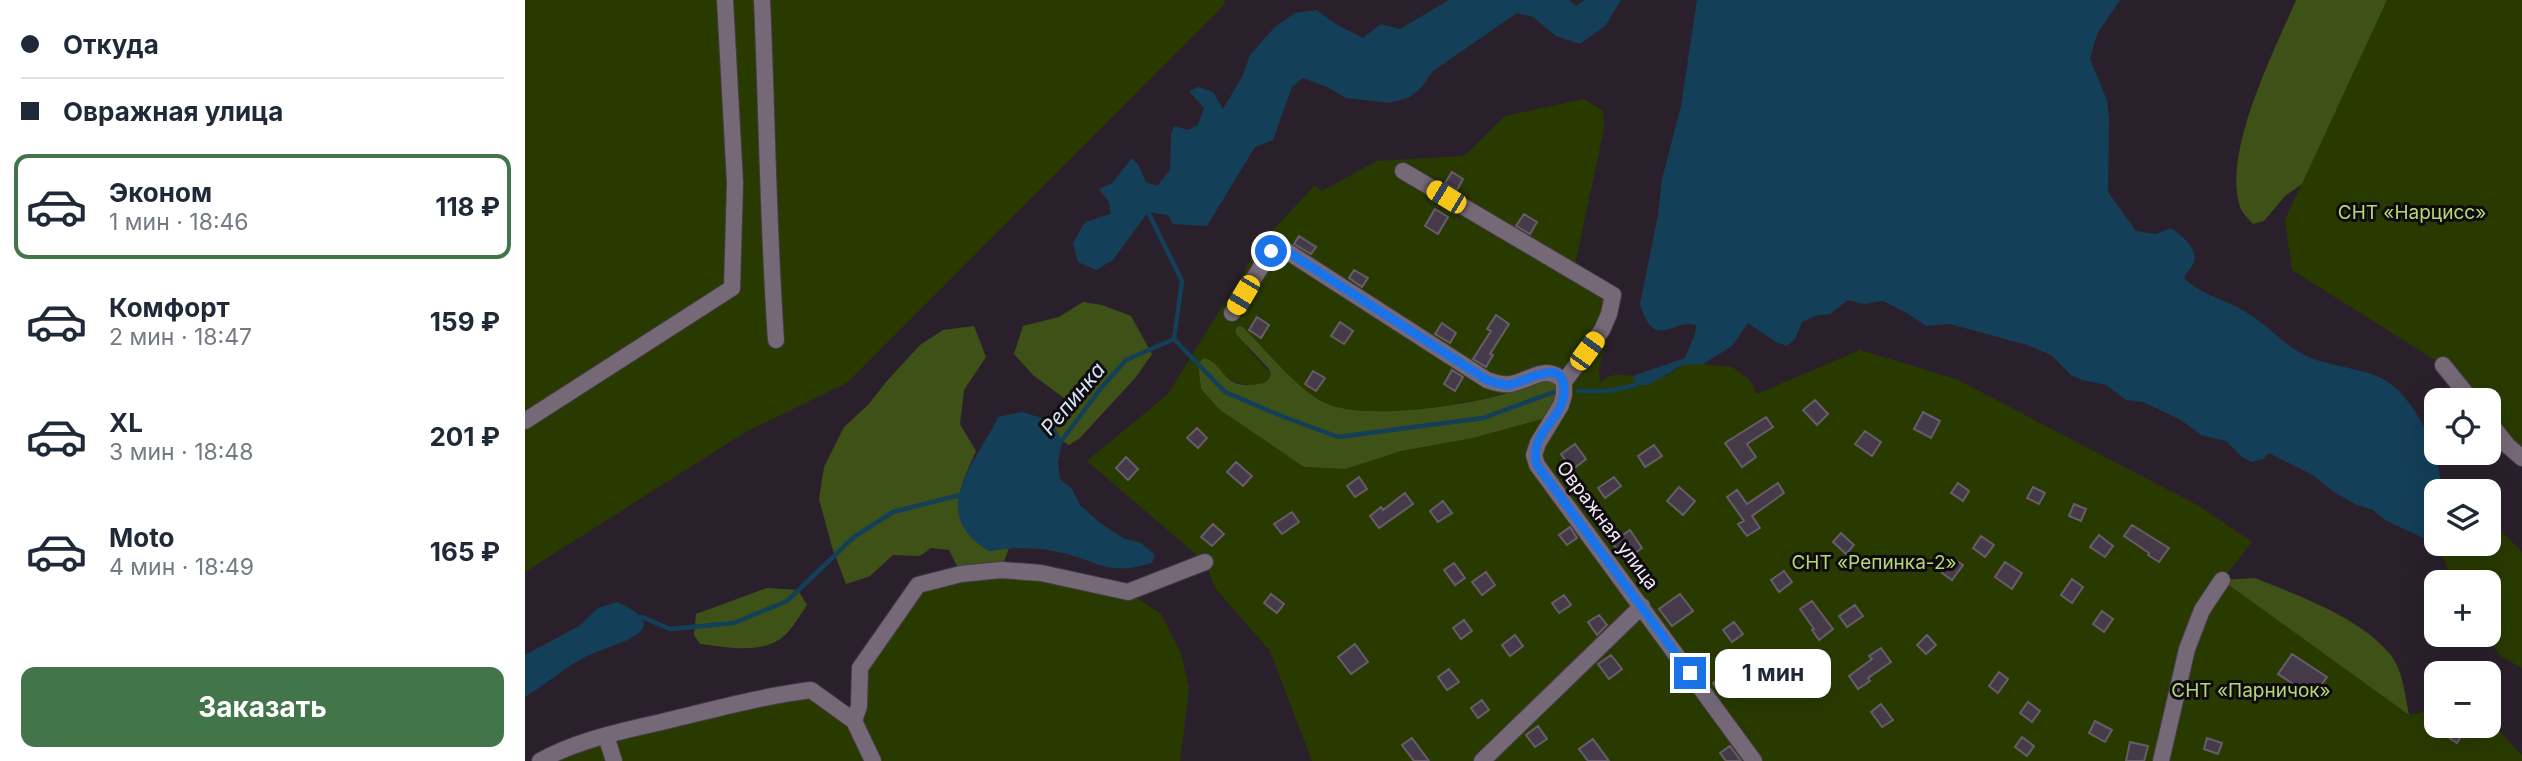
<!DOCTYPE html>
<html lang="ru">
<meta charset="utf-8">
<style>
body{margin:0;font-family:Inter,sans-serif;background:#f6f6f7;color:#1f2937;height:100vh;display:flex;flex-direction:column;font-size:26px;white-space:nowrap}
*{box-sizing:border-box;margin:0}
p{font-size:23px;color:#747a83}
.icon{flex:none;width:38px;height:38px;fill:none;stroke:currentColor;stroke-width:2;stroke-linecap:round;stroke-linejoin:round}
.map{position:relative;flex:1;overflow:hidden}
.panel{display:flex;flex-direction:column;background:#fff;width:525px}
.panel>*{flex:none}
.guide{display:grid;align-content:center;height:154px;padding:0 21px;background:#fff}
.controls{position:absolute;left:1899px;top:388px;display:grid;gap:14px}
.controls a{display:grid;place-items:center;width:77px;height:77px;border-radius:14px;background:#fff;box-shadow:0 7px 28px #0002;font-size:35px}
.end{position:absolute;width:32px;height:32px;margin:-16px;border:9px solid #1a73e8;background:#fff;box-shadow:0 0 0 4px #fff}
.from{border-radius:50%}
.bubble{position:absolute;height:49px;border-radius:14px;background:#fff;box-shadow:0 7px 28px #0002;font-size:23px;font-weight:700;line-height:49px;text-align:center}
.car{position:absolute;width:21px;height:42px;margin:-21px -10px;border-radius:9px;box-shadow:0 0 5px 2px #0007;background:linear-gradient(#f5c518 24%,#345 0 40%,#f5c518 0 76%,#345 0 86%,#f5c518 0)}
.guide b{display:flex;align-items:center;gap:24px;height:66px;font-size:26px}
.guide b+b{border-top:2px solid #e0e1e3}
.guide i{width:18px;height:18px;background:#1f2937}
ul{padding:0;list-style:none}
li{display:flex;align-items:center;gap:21px;height:105px;margin:0 14px 10px;padding:0 7px;border:4px solid transparent;border-radius:14px}
li div{flex:1}
li b{display:block;font-size:26px}
li em{font-style:normal;font-weight:700}
li.current{border-color:#42754a}
li>.icon{width:63px;height:63px;stroke-width:1.5}
.cta{display:flex;gap:14px;margin-top:auto;padding:14px 21px}
.cta a{flex:1;height:80px;border-radius:14px;background:#42754a;color:#fff;font-size:28px;font-weight:700;line-height:80px;text-align:center}
main{display:flex;flex:1;min-height:0}
.map>svg:first-child{display:block}
.green{fill:#293a00;fill-rule:evenodd}
.forest{fill:#3e5117}
.water{fill:#143f58}
.lines{fill:none;stroke-linecap:round;stroke-linejoin:round}
.stream{stroke:#143f58;stroke-width:4.5}
.building{fill:#453b48;stroke:#675c6a;stroke-width:2}
.street-casing{stroke:#443c46;stroke-width:18}
.street{stroke:#756977;stroke-width:16}
.route{stroke:#1a73e8;stroke-width:9}
.labels{text-anchor:middle;stroke-width:6;stroke-linejoin:round;paint-order:stroke}
.park-label{font-size:19px;fill:#b5da73;stroke:#100b11}
.street-label{font-size:19px;fill:#f3ecf5;stroke:#100b11}
.water-label{font-size:21px;font-style:italic;fill:#d3e6f4;stroke:#100b11}
</style>
<main>
<section class="panel">
<div class="guide">
<b><i class="from"></i>Откуда</b>
<b><i></i>Овражная улица</b>
</div>
<ul>
<li class="current"><svg class="icon" aria-label="car" viewBox="0 0 24 24"><path d="M5 17H2v-5l4-1 3-4h7l3 4 3 1v5h-3M9 17h6M6 11h13"/><circle cx="7" cy="17" r="2"/><circle cx="17" cy="17" r="2"/></svg><div><b>Эконом</b><p>1 мин · 18:46</p></div><em>118 ₽</em></li>
<li><svg class="icon" aria-label="car" viewBox="0 0 24 24"><path d="M5 17H2v-5l4-1 3-4h7l3 4 3 1v5h-3M9 17h6M6 11h13"/><circle cx="7" cy="17" r="2"/><circle cx="17" cy="17" r="2"/></svg><div><b>Комфорт</b><p>2 мин · 18:47</p></div><em>159 ₽</em></li>
<li><svg class="icon" aria-label="car" viewBox="0 0 24 24"><path d="M5 17H2v-5l4-1 3-4h7l3 4 3 1v5h-3M9 17h6M6 11h13"/><circle cx="7" cy="17" r="2"/><circle cx="17" cy="17" r="2"/></svg><div><b>XL</b><p>3 мин · 18:48</p></div><em>201 ₽</em></li>
<li><svg class="icon" aria-label="car" viewBox="0 0 24 24"><path d="M5 17H2v-5l4-1 3-4h7l3 4 3 1v5h-3M9 17h6M6 11h13"/><circle cx="7" cy="17" r="2"/><circle cx="17" cy="17" r="2"/></svg><div><b>Moto</b><p>4 мин · 18:49</p></div><em>165 ₽</em></li>
</ul>
<div class="cta"><a>Заказать</a></div>
</section>
<div class="map">
<svg width="1997" height="761" viewBox="0 0 1997 761">
<rect width="100%" height="100%" fill="#2a202c"/>
<path class="green" d="M0 0H699L700 4 323 382 219 433 0 572Z
M1862 0H1997V458L1964 422V401H1947L1918 365 1767 270 1760 220Z
M1059 99 1078 111 1079 128 1049 269 1094 294 1074 369 1075 383C1084 373 1094 374 1108 376L1111 384 1141 376 1157 365 1178 364 1207 367 1224 379 1232 394 1335 350 1431 379 1672 505 1727 542 1697 580 1884 715 1908 709 1911 711V726H1964V720L1997 755V761H787L745 651 690 588 680 562 562 461 643 394 737 242 790 185 797 191 852 161 939 156 980 116ZM714 326 718 327C741 350 767 384 795 400 834 423 935 405 979 394L1021 418 948 438 876 451 821 469 779 467 695 410 676 388 673 364C689 372 736 401 746 374L723 349Z
M1964 519 1997 552V668L1975 656 1961 635H1964V583H1929L1912 544H1964Z
M476 570 603 592 636 614 656 653 664 688 655 761H15L37 749 286 690 329 721 335 668 393 585Z"/>
<path class="forest" d="M1771 0H1862L1777 184 1760 196 1739 221 1728 224C1724 219 1717 213 1715 207 1697 152 1749 52 1771 0Z
M558 302 577 305 606 316 627 354 611 377 555 438 544 445 537 441 526 421 539 398 508 375 489 354 498 326 534 317Z
M449 326 461 357 439 390 435 424 451 451C431 496 419 519 464 551L484 548 476 570 436 574 424 550 406 548 395 556 368 555 345 576 321 584 307 547 294 499 299 467 319 427 343 405 361 382 395 345 418 330Z
M714 326 718 327C741 350 768 385 796 401 834 422 934 406 976 395 991 391 1006 384 1021 378L1030 381 1034 392 1021 418 948 438 876 451 821 469 779 467 695 410 676 389 673 364 679 358C702 365 695 390 733 384 741 383 743 381 746 374L743 368 711 334V328Z
M1730 578C1774 596 1834 617 1865 654 1878 670 1880 695 1884 715L1697 580Z
M242 588 273 590 282 605C275 615 268 628 259 636 237 655 201 647 175 644L169 635 171 614Z"/>
<path class="water" d="M924 0H1044L1051 6 1060 0H1096L1080 26 1055 44 1031 36 1008 17 992 13 908 71 896 88 885 97 864 103 821 98 802 87 778 78 767 87 748 140 730 147 682 226 648 224 643 215 623 212 588 260 571 270 553 262 548 243 560 222 586 214 584 202 574 189 587 183 607 158 614 166 621 182 632 186 645 170 646 134 649 126 663 130 673 125 679 108 664 91 674 87 688 92 698 109 717 77 725 55 750 27 770 13 792 10 809 23 838 38 856 24 875 29Z
M1172 0H1595L1572 34 1565 59 1582 100 1584 119 1583 192 1611 231 1631 234 1646 228C1656 235 1673 248 1669 262 1667 267 1661 273 1659 278 1677 296 1703 300 1724 314 1746 328 1761 348 1786 358 1808 367 1837 368 1858 379 1890 396 1917 455 1916 490L1911 492V496L1902 505 1905 512 1911 516V544L1860 520 1848 510 1832 505 1809 492 1786 474 1744 453 1738 459 1727 462 1717 457 1701 441 1676 435 1656 420 1618 402 1601 400 1581 385 1557 380 1546 375 1526 355 1502 345 1425 324 1401 326 1382 313 1358 301 1339 304 1323 300 1305 314 1290 316 1277 322 1270 339 1262 346 1251 342 1223 323 1207 346 1178 364 1157 365 1124 385H1111L1108 376 1160 358 1170 334 1171 325C1147 318 1130 353 1115 304L1133 215 1137 179 1156 106Z
M497 412 526 421 537 441 533 462 535 479 547 489 555 505 575 523 598 538 616 543 630 555 627 563C586 575 580 565 542 554 517 547 489 547 464 551 400 513 452 462 473 417Z
M92 602C159 632 83 644 58 658 38 669 20 685 0 697V655L54 626 73 608Z"/>
<g class="lines">
<path class="stream" d="M649 339 700 392 754 415 813 437 958 418 1029 392
M1053 391H1084L1111 385
M534 444 576 388 601 360 649 339 657 281 623 212 626 210
M112 618 117 617 145 629 209 623 262 601 329 537 368 512 439 494"/>
</g>
<path class="building" d="M927 172 938 179 932 190 920 183Z
M910 209 923 217 913 234 900 226Z
M999 214 1012 222 1005 234 991 226Z
M774 236 791 247 786 254 769 244Z
M829 270 843 278 837 287 824 278Z
M971 315 984 324 965 354 968 355 961 367 948 359 966 331 962 329Z
M732 317 744 325 736 338 724 330Z
M815 322 828 331 819 344 806 336Z
M917 323 931 333 925 343 910 334Z
M927 370 938 377 930 391 919 384Z
M788 371 800 378 791 391 780 384Z
M1290 400 1303 414 1292 425 1278 410Z
M1398 412 1415 421 1406 438 1389 429Z
M1241 417 1248 427 1222 444 1231 457 1217 467 1200 443Z
M672 428 682 438 673 448 662 438Z
M1340 431 1356 442 1347 456 1330 444Z
M1050 444 1061 459 1047 470 1036 454Z
M1129 445 1137 456 1120 467 1113 456Z
M601 457 613 469 603 480 591 468Z
M711 462 727 476 718 486 702 472Z
M834 477 842 489 830 497 822 486Z
M1089 477 1096 486 1080 498 1073 488Z
M1253 483 1259 493 1227 516 1235 528 1222 536 1213 524 1219 521 1202 497 1212 490 1222 504Z
M1433 483 1444 491 1438 501 1426 493Z
M1154 487 1170 501 1158 515 1142 501Z
M1508 487 1520 493 1514 504 1502 498Z
M880 493 888 504 854 528 845 516 856 507 858 510Z
M918 501 927 513 913 522 905 511Z
M1549 504 1561 509 1556 521 1544 516Z
M767 512 774 522 757 534 749 524Z
M688 524 699 534 687 546 676 537Z
M1607 525 1644 548 1634 562 1623 555 1624 553 1599 536Z
M1045 527 1052 538 1042 545 1034 535Z
M1105 530 1117 548 1100 560 1087 543Z
M1316 533 1329 545 1321 554 1308 542Z
M1574 535 1588 546 1580 557 1565 547Z
M1456 536 1469 545 1460 557 1448 548Z
M1427 558 1438 565 1427 580 1417 573Z
M1480 562 1497 573 1487 589 1470 577Z
M929 563 940 578 930 585 919 570Z
M1259 571 1267 582 1254 592 1246 580Z
M961 572 970 585 957 595 947 582Z
M1547 579 1558 587 1547 603 1536 595Z
M746 594 759 604 752 613 739 603Z
M1155 594 1168 611 1147 626 1134 609Z
M1039 595 1046 605 1034 613 1027 603Z
M1287 601 1308 629 1294 640 1287 630 1289 629 1275 609Z
M1330 605 1338 616 1322 627 1314 616Z
M1577 611 1588 619 1579 632 1568 624Z
M1074 615 1082 625 1072 635 1063 622Z
M939 620 947 631 936 639 928 628Z
M1209 622 1218 634 1207 642 1198 630Z
M990 635 998 646 985 656 977 645Z
M1402 635 1411 645 1401 654 1392 645Z
M830 644 843 662 826 674 813 657Z
M1356 648 1366 662 1343 678 1345 681 1333 689 1324 676 1347 659 1344 656Z
M1767 654 1802 677 1788 697 1753 674Z
M1086 655 1097 669 1084 679 1073 664Z
M924 669 934 682 922 690 913 677Z
M1474 672 1483 679 1473 693 1464 686Z
M1198 676 1206 686 1195 694 1188 683Z
M957 700 964 710 953 718 946 708Z
M1503 702 1515 711 1507 722 1495 713Z
M1356 704 1368 720 1357 727 1346 712Z
M1570 721 1587 730 1580 742 1564 733Z
M1013 726 1022 739 1010 747 1001 735Z
M1927 726 1939 731 1932 743 1921 736Z
M1497 737 1509 746 1502 756 1490 747Z
M887 738 904 761H889L877 745Z
M1682 738 1697 743 1693 754 1679 749Z
M1068 739 1084 761H1063L1054 749Z
M1605 742 1623 746 1619 761H1601Z
M1205 746 1216 761H1201L1195 753Z"/>
<g class="lines">
<g class="street-casing">
<path id="street" d="M237 0C242 113 243 227 251 340
M878 171 1088 295 1084 314 1077 330 1039 382V395L1036 405 1013 443 1009 455 1012 465 1026 484 1229 761
M707 313 746 251 751 249 760 250 962 380C970 383 977 385 985 384 1005 381 1022 362 1039 382
M1918 365 1947 401
M0 421 207 288 210 183 200 0
M1964 422 1983 446 1997 458
M329 721 334 706 335 668 393 585 436 574 476 570 516 573 603 592 680 562
M81 736 89 761
M15 761C56 738 104 730 149 719 194 708 239 696 286 690L329 721 348 761
M957 761 1117 606
M1636 761 1662 649 1677 610 1697 580"/>
</g>
<use href="#street" class="street"/>
</g>
<g class="lines">
<path class="route" d="M746 251 751 248 760 250 962 380C969 382 976 385 983 385 1000 383 1040 354 1039 392 1039 419 1002 434 1012 465L1165 673"/>
</g>
<g class="labels">
<g class="park-label">
<text x="1887" y="219">СНТ «Нарцисс»</text>
<text x="1349" y="569">СНТ «Репинка-2»</text>
<text x="1726" y="697">СНТ «Парничок»</text>
</g>
<g class="street-label">
<text transform="translate(1083 525) rotate(53)" y="7">Овражная улица</text>
</g>
<g class="water-label">
<text transform="translate(548 399) rotate(-50)" y="7">Репинка</text>
</g>
</g>
</svg>
<div class="controls">
<a><svg class="icon" aria-label="locate" viewBox="0 0 24 24"><circle cx="12" cy="12" r="6"/><path d="M12 2v4M12 18v4M2 12h4M18 12h4"/></svg></a>
<a><svg class="icon" aria-label="layers" viewBox="0 0 24 24"><path d="M12 4l9 5-9 5-9-5zM3 14l9 5 9-5"/></svg></a>
<a>+</a>
<a>−</a>
</div>
<i class="end from" style="left:746px;top:251px"></i>
<i class="end" style="left:1165px;top:673px"></i>
<div class="bubble" style="left:1190px;top:649px;width:116px">1 мин</div>
<i class="car" style="left:921px;top:197px;rotate:301deg"></i>
<i class="car" style="left:718px;top:295px;rotate:211deg"></i>
<i class="car" style="left:1062px;top:351px;rotate:36deg"></i>
</div>
</main>
